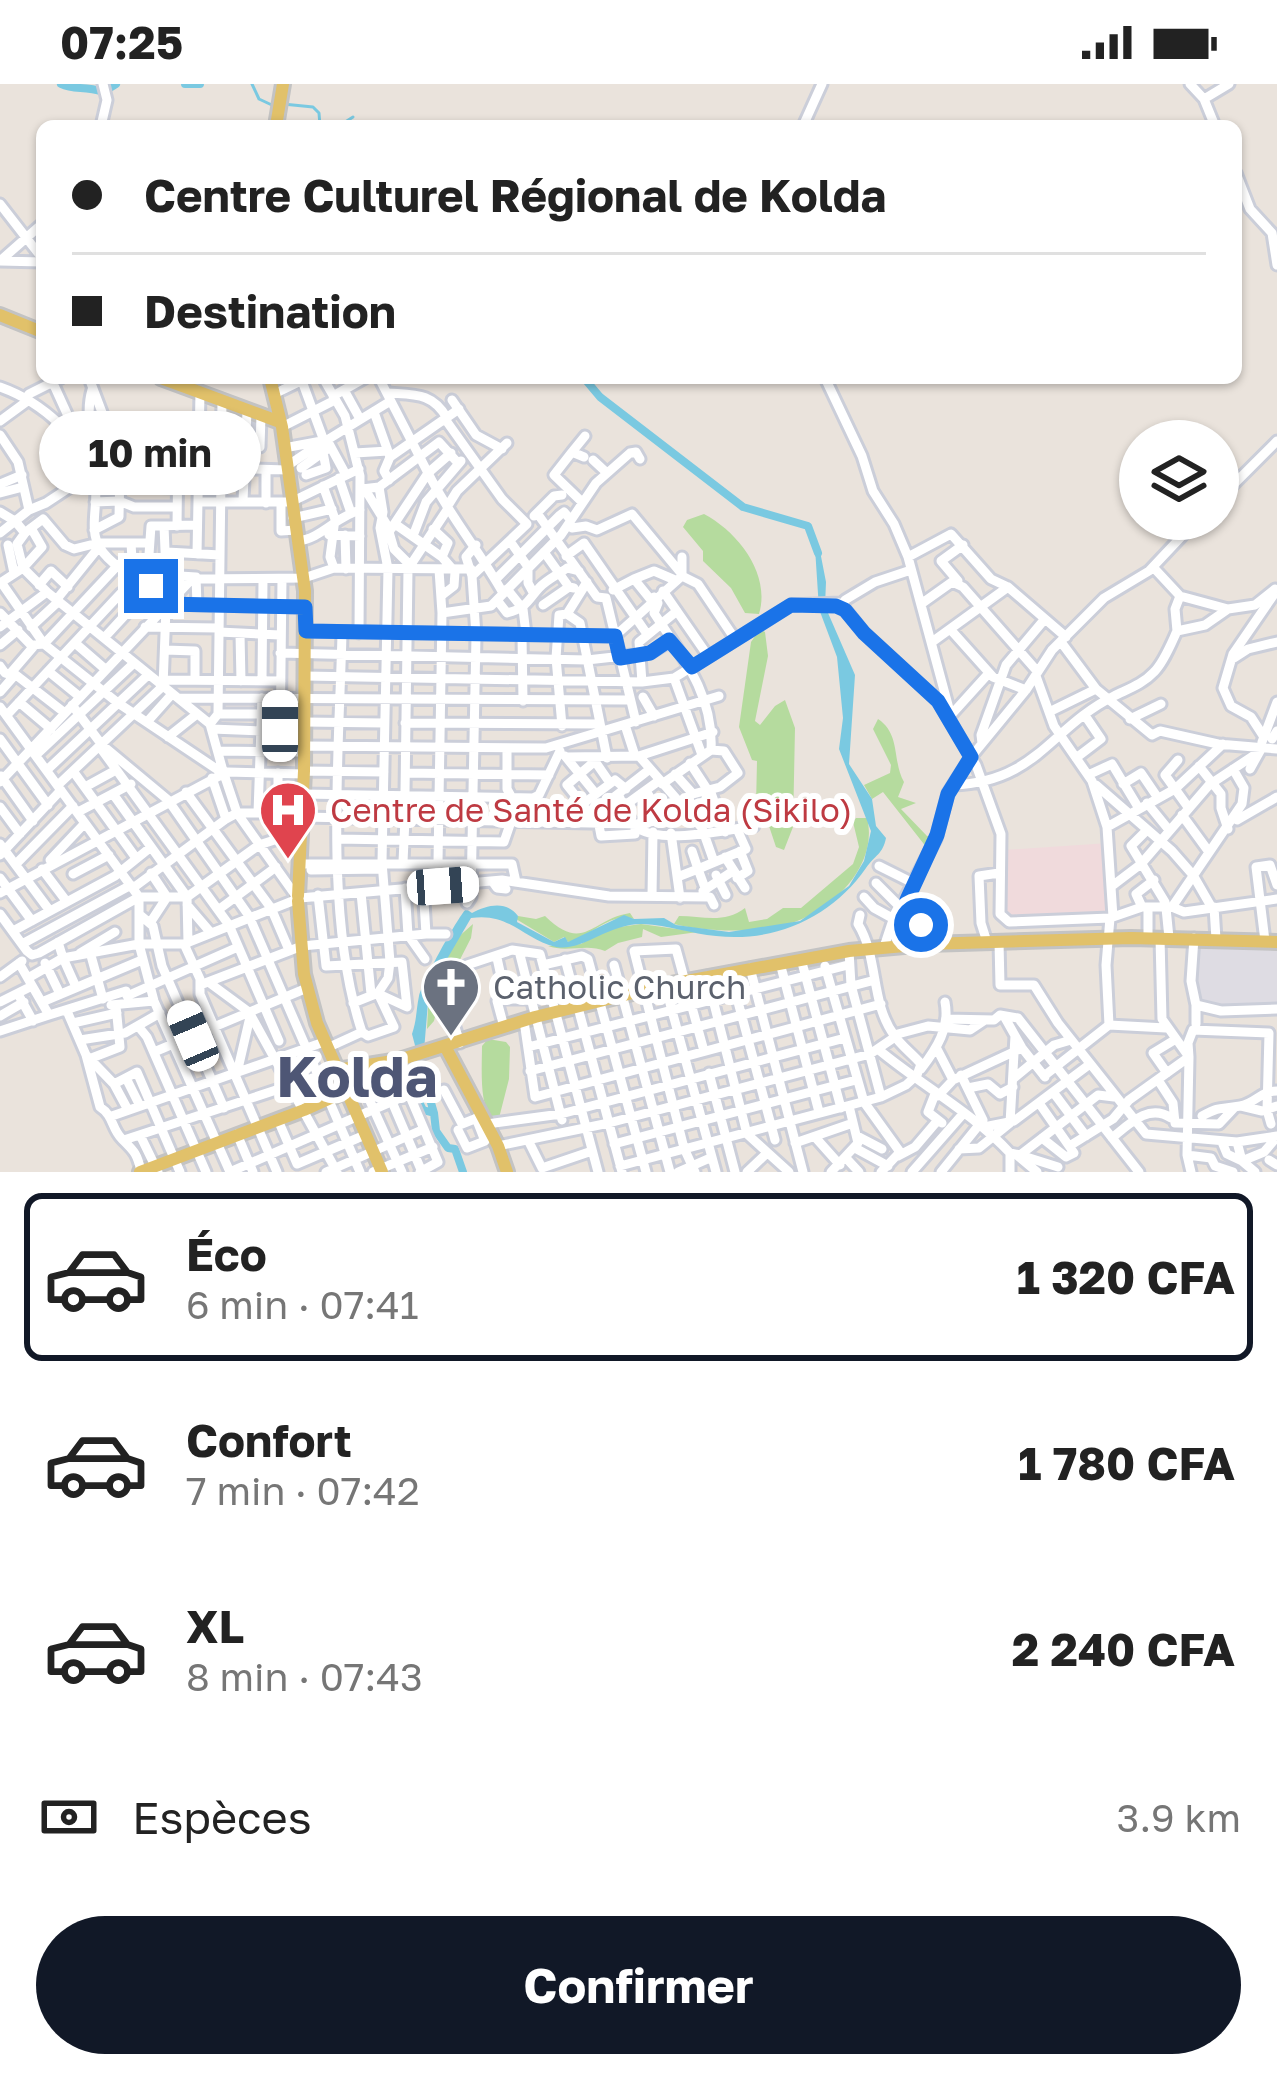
<!DOCTYPE html>
<html lang="fr">
<meta charset="utf-8">
<style>
body{margin:0;font-family:"Golos Text",sans-serif;background:#f2f2f2;color:#222;height:100vh;display:flex;flex-direction:column;font-size:45px;white-space:nowrap}
*{box-sizing:border-box;margin:0}
p{font-size:39px;color:#767676}
.icon{flex:none;width:66px;height:66px;fill:none;stroke:currentColor;stroke-width:2;stroke-linecap:round;stroke-linejoin:round}
.map{position:relative;height:1088px;overflow:hidden}
.side{display:flex;flex-direction:column;background:#fff;flex:1}
.side>*{flex:none}
.guide{position:absolute;left:36px;top:36px;width:1206px;height:264px;border-radius:18px;box-shadow:0 3px 9px #0004;display:grid;align-content:center;height:264px;padding:0 36px;background:#fff}
.buttons{position:absolute;left:1119px;top:336px;display:grid;gap:24px}
.buttons a{display:grid;place-items:center;width:120px;height:120px;border-radius:50%;background:#fff;box-shadow:0 3px 9px #0004;font-size:60px}
.end{position:absolute;width:54px;height:54px;margin:-27px;border:15px solid #1a73e8;background:#fff;box-shadow:0 0 0 6px #fff}
.from{border-radius:50%}
.bubble{position:absolute;height:84px;border-radius:42px;background:#fff;box-shadow:0 3px 9px #0004;font-size:39px;font-weight:700;line-height:84px;text-align:center}
.car{position:absolute;width:36px;height:72px;margin:-36px -18px;border-radius:15px;box-shadow:0 0 9px 3px #0007;background:linear-gradient(#fff 24%,#345 0 40%,#fff 0 76%,#345 0 86%,#fff 0)}
.guide b{display:flex;align-items:center;gap:42px;height:114px;font-size:45px}
.guide b+b{border-top:3px solid #e0e0e0}
.guide i{width:30px;height:30px;background:#222}
ul{padding:21px 0 0;list-style:none}
li{display:flex;align-items:center;gap:36px;height:168px;margin:0 24px 18px;padding:0 12px;border:6px solid transparent;border-radius:18px}
li div{flex:1}
li b{display:block;font-size:45px}
li em{font-style:normal;font-weight:700}
li.selected{border-color:#111827}
li>.icon{width:108px;height:108px;stroke-width:1.5}
.pay{display:flex;align-items:center;gap:30px;height:132px;padding:0 36px;font-size:45px}
.pay p{margin-inline-start:auto}
.cta{display:flex;gap:24px;margin-top:auto;padding:24px 36px}
.cta a{flex:1;height:138px;border-radius:72px;background:#111827;color:#fff;font-size:48px;font-weight:700;line-height:138px;text-align:center}
.status{display:flex;justify-content:space-between;align-items:center;height:84px;padding:0 60px;background:#fff;direction:ltr}
.status svg{height:33px;fill:currentColor}
.map>svg:first-child{display:block}
.industrial{fill:#dedce3}
.medical{fill:#f0dadc}
.green{fill:#b5db9e}
.water{fill:#7ac9e1}
.lines{fill:none;stroke-linecap:round;stroke-linejoin:round}
.stream{stroke:#7ac9e1;stroke-width:3}
.river{stroke:#7ac9e1;stroke-width:8}
.minor-casing{stroke:#cbced9;stroke-width:15}
.major-casing{stroke:#c3c3c3;stroke-width:18}
.minor{stroke:#fff;stroke-width:9}
.major{stroke:#e1c16a;stroke-width:12}
.route{stroke:#1a73e8;stroke-width:15}
.labels{text-anchor:middle;stroke-width:12;stroke-linejoin:round;paint-order:stroke}
.health-label{font-size:33px;fill:#be3a42;stroke:#fff;text-anchor:start}
.worship-label{font-size:33px;fill:#5b616d;stroke:#fff;text-anchor:start}
.town-label{font-size:57px;font-weight:bold;fill:#4e5675;stroke:#fff}
</style>
<div class="status"><b>07:25</b><svg viewBox="0 0 49 12"><path d="M0 12V9h3v3zM5 12V6h3v6zM10 12V3h3v9zM15 12V0h3v12zM26 1h20v11H26zM47 4h2v5h-2z"/></svg></div>
<div class="map">
<svg width="1277" height="1088" viewBox="0 0 1277 1088">
<rect width="100%" height="100%" fill="#eae3dc"/>
<path class="industrial" d="M1196 859 1277 861V923L1198 921Z"/>
<path class="medical" d="M1109 759 1110 831 1005 836 1003 766Z"/>
<path class="green" d="M704 430C738 448 771 490 759 530L745 529 731 504 703 477V467L683 443 687 436Z
M760 545 765 548 768 572 755 637 760 641 775 622 785 616 795 644 793 743 784 766 776 763 768 739 750 723 756 722 757 677 752 676 739 643 751 558Z
M878 635C901 650 892 677 904 698L898 713 916 719 901 725 927 752 934 753 927 764 883 708 872 715 864 701 890 689 891 681 873 645Z
M856 734H867C878 777 840 819 802 835 768 850 710 849 674 840L679 832C703 832 724 840 745 824L749 838 767 835 783 824H801L853 780 859 763 853 738Z
M630 829 634 835C611 827 589 854 568 858L564 853 554 858 516 835 518 832 536 835 545 832C584 870 591 835 630 829Z
M473 840 471 854 448 899 443 900 434 937 427 945 429 906 456 855Z
M641 840 698 848 661 853 643 845 642 853 618 859 605 867C587 859 567 869 548 862L581 860 605 845Z
M488 955 506 958 510 963 509 995 499 1034 492 1036C479 1020 482 984 482 962Z"/>
<path class="water" d="M819 462 826 498 825 522 855 591 849 680 872 715 876 742 886 754C883 770 875 771 866 784 833 832 776 859 716 852 692 850 668 841 643 840 609 839 582 868 556 863 524 856 510 828 471 834L429 906 424 967 417 969 412 950C417 935 416 926 419 912 424 895 456 836 466 825L472 829C487 821 506 816 518 832L517 838 554 858 565 853 568 858 624 831 634 835 664 834 676 841 729 848 800 837 849 802 864 777 871 747 839 665 843 634 837 573 819 525 815 464Z"/>
<g class="lines">
<path class="stream" d="M252 0 259 15 274 22
M283 20 313 23 319 29 320 42
M339 42 353 33"/>
<path class="river" d="M61 0C75 7 84 1 103 8L116 0
M185 0H200
M449 294H468
M584 294 600 313 743 423 808 442 818 469
M421 967 420 1020 423 1026 434 1029 436 1047 448 1064 455 1065 463 1088
M425 998 434 1029"/>
<g class="minor-casing">
<path id="minor" d="M1190 0 1204 15 1215 42
M1204 15 1229 0
M101 42 107 16 103 0
M803 42 822 0
M1236 89 1250 125 1272 149 1277 181
M0 120 42 174
M0 177 42 140
M0 177 42 178
M89 294 120 376 138 368 129 349
M323 294 345 332 360 392 359 549
M379 294 428 389 383 457
M825 294 862 372 873 407 894 440 908 473 951 632
M53 299 68 332 66 345
M0 303C40 317 87 356 95 399 99 420 88 445 100 464 113 485 147 500 167 515
M344 306 360 335
M387 309C414 311 432 308 447 334
M274 310 307 294
M333 312 365 294
M25 316 29 310 61 294
M452 316 476 351 502 365
M374 328 390 373 384 387 389 396
M445 335 502 415 527 440 507 459
M0 337 26 318
M282 343 335 316
M0 351 18 378 29 426 0 449
M327 356 346 391
M260 363 261 331
M284 364 327 356 389 318
M572 368 585 352
M355 369 388 367
M451 369 428 389C450 433 479 466 503 509
M390 373 459 325
M593 376 607 389
M88 380 287 386
M90 380C99 361 83 336 92 306
M287 382 324 357 302 297
M152 383 155 369 221 342
M301 384 326 366
M266 386V419
M306 391 326 384 323 368
M339 394 351 429
M0 400 22 391
M119 402 176 404
M323 402 335 435 330 473 334 484
M362 405 379 403 439 358 458 379
M366 407 387 441 394 465 409 480
M0 409 23 403
M1218 416 1277 357
M243 417 247 327
M581 417 554 391 572 368 584 373
M95 418 119 417 134 423H177
M198 418H291L359 385
M281 419V447L296 446
M447 423 457 407 507 359
M29 426 46 419 90 390
M0 428 15 437 25 449 31 444 42 463 23 484 0 499
M537 429 597 513 606 514 636 638
M534 432 554 412 562 411
M293 434 332 425
M395 440 442 473 455 488 454 502 441 512
M164 442 167 514
M177 442 178 361
M31 444 43 435 65 461 74 465 98 459H147
M572 444 586 442 597 446 632 430 680 488
M433 445 448 459 442 473
M94 446 119 433 120 383
M25 449 17 460 23 484 47 508 210 640 223 687
M329 451 360 452
M345 451 346 485
M413 452 426 418 461 377
M297 457C321 455 335 433 360 426
M131 459 133 492
M8 461 14 489
M167 468 220 471
M544 468 569 503
M197 470 200 308
M566 472 584 459 647 550
M908 473 951 450 991 495 1008 503
M1153 483 1180 512 1228 525 1255 521 1275 505
M439 486 442 529 438 778 443 802
M148 490 196 493 197 521
M472 492 507 459 512 460 528 483V499L534 510
M682 492 698 500 735 555
M496 495 560 431 564 428 570 435
M634 495 654 487 675 496
M958 497 941 477 963 461
M1 498 44 560 118 619 221 688
M147 499 151 442 197 441
M39 501 51 487 68 503
M507 505 523 525 526 550
M613 506 634 495 651 516
M663 507 708 572
M654 513 658 519 654 529C683 573 714 612 711 666L662 700
M57 515 99 463
M497 516 507 529C527 524 528 516 539 504 546 496 559 490 567 484L579 487
M167 520 305 523
M921 520 952 498 963 503 1037 587
M543 521 569 503 574 504
M843 525 845 516 875 498 911 486
M0 529 31 561 44 560
M442 529 491 522 561 451 596 399 630 369 636 368 640 375
M567 530 580 539 607 674
M0 543 47 508
M31 543 59 517
M145 543 218 544
M950 545 993 593 1026 606
M306 547 615 552 682 492V473
M1177 547 1175 525 1180 512
M219 548 280 551
M240 550 241 597
M522 552 523 617
M104 554 151 503
M932 558 1008 503 1066 553
M1061 558 1096 605 1152 651 1160 647 1218 660 1277 665
M75 559 105 585
M44 560 119 480
M0 561 18 546
M165 566 195 567V596
M280 569 587 576 650 569 672 556
M1234 574 1248 565 1277 558
M0 582 5 589 16 591 65 629
M48 587 80 613
M9 591 34 562
M305 592 642 598 674 594 791 521 840 519 864 549 938 617 976 681 1001 750 1000 830 1009 838 1110 834 1142 823H1172L1242 720 1244 704 1233 685
M1036 592 1054 642 1092 697 1107 743 1113 833
M674 594 702 671
M166 596 281 597
M262 596 263 496
M642 598 639 558 677 527
M0 608 14 592
M643 613 654 632
M179 614 629 616
M19 618 51 645
M72 621 102 661 168 716 249 832 360 1088
M0 623 139 813V860H184L295 816
M1049 628 1096 605
M218 630H261
M7 631 121 509
M951 631 989 589
M1130 635 1161 620
M147 638 172 610
M305 638 384 639
M405 639 600 640
M210 640 218 630 222 316
M625 641 635 672
M562 642 556 574 559 531 567 530 587 498
M212 645 261 647
M168 653 197 630
M1264 653 1251 633 1231 622 1223 604 1233 570 1277 506
M0 655 48 721
M1272 655 1277 647
M1262 658 1277 618
M982 659 981 651 1006 581 1044 536
M305 662 546 664 719 612
M507 665V705L512 714
M102 666 229 841 279 957
M219 667 304 668
M280 668 282 495
M36 671 134 579
M565 672 596 710
M639 672 702 744 714 778
M567 673 639 672 713 648
M592 673 610 699
M1076 674 1101 655 1086 633
M1178 676 1165 691 1188 723
M690 679 707 705
M1199 682 1221 710V724L1228 745
M1250 685 1260 667
M47 686 148 591
M73 687 136 774
M304 687 384 688
M227 688 304 690
M406 689 549 691
M675 690 693 710 720 703 738 689 724 667 711 666
M1088 691 1112 680 1138 723
M1 692 33 737
M225 693 237 729 296 812
M212 694 226 735
M0 698 192 495 304 494 334 484 471 485
M1123 700 1141 689 1158 714
M58 701 163 602 166 524
M953 701C1037 698 1050 644 1114 612 1128 605 1143 600 1154 588 1164 578 1171 560 1177 547L1205 541 1228 525
M1096 701 1172 767 1193 791 1212 824
M85 703 116 686
M710 706 725 748
M646 707 663 734
M186 708 271 824 289 866
M405 709 408 485 447 426
M113 710 187 813 188 859
M303 710 533 714 539 711 560 667
M619 712C624 722 628 738 639 745 664 760 726 746 754 742
M1147 719 1169 746
M580 722 615 696 626 705
M624 722 660 696
M0 723 20 750
M78 728 131 700
M258 729 262 614
M591 731 650 685
M1182 731 1209 768
M303 733 637 740 655 737 699 720
M589 736 591 731 567 701 595 677
M598 736 601 752 635 750V740
M1237 736 1277 713
M1107 743 1175 705 1223 660
M1146 747 1131 762 1165 818 1162 823
M671 749 680 814
M278 754V689
M338 755 504 758 519 714
M0 760 50 827
M0 771 61 706
M725 773 745 804
M50 776 85 739
M403 778 405 735
M16 780 73 722
M301 780H512L516 798
M879 782 913 799
M42 785 67 818
M311 786 382 785
M73 790 109 771
M716 791 726 811
M680 792 698 785 692 767
M0 794 32 837
M737 794 748 787 740 767
M492 797 497 804 506 805
M876 799 902 825
M1112 802 1141 780 1209 701 1259 668
M133 804 226 735 237 729H278
M405 804 408 851 425 875
M705 804 698 785 746 765 737 745
M703 807 733 787
M0 809 221 691
M361 809 371 910
M318 811 326 882 402 878 407 923 381 911
M652 812 653 748
M864 813 874 824 894 835
M300 814 502 796 609 812 710 813 714 821
M907 816 921 841
M467 819 471 813 476 551 472 492 466 473 476 461
M187 821 211 849
M1142 823 1136 810 1154 796
M1148 823V854
M1172 823 1184 828 1277 815
M1214 823 1216 855
M1166 824 1169 854
M218 826 276 783
M0 830 27 867 32 871 39 869 139 813H187L259 761 302 747
M140 831 153 842 162 882 224 1024
M150 839 167 813 151 789
M13 847 115 792 151 763
M426 850H446
M1160 854 1162 935 1189 973 1187 1071 1191 1088
M1194 854 1191 897 1196 921
M1265 857 1256 783 1270 781 1277 801
M58 858 63 874 139 860 154 917 230 1088 409 1010
M987 858 981 839 979 792 999 789
M999 858 1000 901H1034L1058 939 1146 1050 1237 1058 1242 1077 1255 1088
M22 860 131 801
M184 860 200 895V910L277 1088
M884 863 892 839 936 755 948 709 971 673 1026 606 1052 566 1104 514 1149 487 1198 435
M519 867 562 1036
M849 867 851 901 881 1013
M90 868 103 915
M80 869 115 848
M497 874 506 915H529
M565 875 622 1088
M801 875 841 1024
M45 879 60 910
M780 879 819 1028
M543 881 582 872 588 875 646 1088
M614 881 670 1088
M825 882 864 1018 900 1068 881 1088
M750 884 803 1088
M730 888 775 1056
M707 892 747 1050 789 1088
M0 893 22 877
M28 894 63 874 76 903
M211 900 249 928 337 1088
M200 901 302 862 426 850 423 802
M665 901 716 1088
M378 909 388 894 390 878 382 778 388 485 380 444 383 428 379 403
M18 910 33 937
M127 912 238 863
M497 917 504 943
M0 918 32 902
M42 918 142 876
M353 919 378 909 394 943 368 952 362 948
M111 921 154 917
M67 927 86 971 100 1023C114 1032 111 1044 122 1055 134 1067 137 1069 141 1087
M49 931 126 907
M0 932 24 918
M1004 932 1022 964 1045 993
M946 935 994 936 1000 931 1018 934 1139 1088
M524 937 535 1013 881 920
M73 939 117 929
M1196 940V921L1221 927 1277 925
M1109 941 1106 881 1110 834
M138 942 147 953 206 1088
M0 947 49 931 19 879
M894 951 928 942 970 946 985 936
M80 956 125 949 160 929
M460 959 451 931 467 881 512 866 540 870 598 1088
M528 963 848 881
M327 964 362 948C324 835 339 671 342 550
M937 965 953 996
M879 966C921 1001 973 1029 1010 1069V1088
M154 968 307 904
M86 971 114 1000 128 1026
M89 975 120 963 116 922
M397 982 438 1078 420 1088
M355 984 402 1088
M921 985C937 964 950 944 945 918
M530 987 875 896
M237 989 250 933
M709 989 735 1088
M1167 989 1153 969 1176 955
M381 992 422 1088
M1044 992 1109 941 1166 944
M126 994 140 1022
M1014 994 1054 961 1071 956
M1158 996 1173 1019 1175 1039 1219 1040 1235 1023
M114 1000 137 988 180 1088
M968 1004 988 1000 1000 1010 1013 1003
M444 1006 462 1040 477 1034
M1053 1008 1086 1052
M935 1010 928 1028 942 1039
M938 1012 953 996 1022 964
M1039 1019 1074 1069 1066 1073 1042 1054
M1241 1022 1262 1027 1277 1022
M112 1032 324 958
M1202 1032C1223 1021 1219 1026 1240 1022 1256 1019 1260 1007 1277 1007
M278 1036 297 1080 365 1051
M487 1040 561 1030 845 954
M984 1043 1014 1037 1090 980
M458 1046 467 1064 485 1057 476 1034
M237 1050 253 1088
M140 1051 158 1088
M815 1053 840 1081
M859 1053 882 1065
M1112 1054C1129 1040 1149 1019 1171 1034
M124 1056 337 986
M529 1058 542 1084 592 1067
M1222 1058 1227 1070 1242 1077 1264 1068 1277 1053
M1237 1058 1277 1052
M795 1059 853 1039
M614 1060 856 996
M1071 1061 1113 1035 1129 1016 1189 973 1188 959 1193 946 1269 949 1267 1026 1271 1040
M498 1062 609 1039 870 970 895 953
M855 1064 888 1082
M959 1065 979 1064 1010 1039 1015 952
M1010 1069 1020 1071 1098 1011 1114 1013
M1020 1071 1058 1083
M1187 1071 1211 1074 1215 1082 1233 1088
M898 1072 915 1063 938 1036
M1018 1072 1037 1088
M846 1074 859 1088
M1269 1076 1277 1081
M620 1082 881 1013 906 1001 917 991 921 980C913 970 901 962 894 951 870 918 879 874 858 840L860 831
M326 1088 424 1045
M373 1088 433 1063
M678 1088 710 1074
M695 1088 684 1064 634 867 676 865 704 967
M747 1088 766 1070
M831 1088 858 1059 849 1022
M912 1088 962 1031
M941 1088 983 1036 961 991"/>
</g>
<g class="major-casing">
<path id="major" d="M276 42 283 0
M0 231 42 248
M161 294 280 338
M270 294 282 343 305 507 304 687 298 812
M298 817 304 890 317 939 382 1088
M446 964 498 1062 507 1088
M337 986 399 976 535 933 665 901 849 867 926 860 1131 854 1277 858
M140 1088 304 1026 395 985V977"/>
</g>
<use href="#minor" class="minor"/>
<use href="#major" class="major"/>
</g>
<g class="lines">
<path class="route" d="M151 502 167 520 305 523 306 547 615 552 620 574 650 569 669 556 692 583 791 521 836 522 845 526 864 549 938 617 971 673 948 710 937 751 907 816 921 841"/>
</g>
<defs>
<g id="hospital-pin" transform="scale(3)"><path d="M0 17L-7.5 6A9.5 9.5 0 1 1 7.5 6Z" fill="#e0444e" stroke="#fff"/><path d="M-5-5h3v3.5h4V-5h3V5h-3V1.5h-4V5h-3Z" fill="#fff"/></g>
<g id="church-pin" transform="scale(3)"><path d="M0 17L-7.5 6A9.5 9.5 0 1 1 7.5 6Z" fill="#6b7280" stroke="#fff"/><path d="M-1.2-6h2.4v3.5h3.3v2.4h-3.3V6h-2.4V-.1h-3.3v-2.4h3.3Z" fill="#fff"/></g>
</defs>
<g fill-rule="evenodd">
<use href="#hospital-pin" x="288" y="726"/>
<use href="#church-pin" x="451" y="903"/>
</g>
<g class="labels">
<g class="health-label">
<text x="330" y="738">Centre de Santé de Kolda (Sikilo)</text>
</g>
<g class="worship-label">
<text x="493" y="915">Catholic Church</text>
</g>
<g class="town-label">
<text x="357" y="1013">Kolda</text>
</g>
</g>
</svg>
<div class="buttons">
<a><svg class="icon" aria-label="layers" viewBox="0 0 24 24"><path d="M12 4l9 5-9 5-9-5zM3 14l9 5 9-5"/></svg></a>
</div>
<i class="end from" style="left:921px;top:841px"></i>
<i class="end" style="left:151px;top:502px"></i>
<div class="bubble" style="left:39px;top:327px;width:222px">10 min</div>
<i class="car" style="left:280px;top:642px;rotate:0deg"></i>
<i class="car" style="left:443px;top:802px;rotate:86deg"></i>
<i class="car" style="left:193px;top:952px;rotate:337deg"></i>
<div class="guide">
<b><i class="from"></i>Centre Culturel Régional de Kolda</b>
<b><i></i>Destination</b>
</div>
</div>
<section class="side">
<ul>
<li class="selected"><svg class="icon" aria-label="car" viewBox="0 0 24 24"><path d="M5 17H2v-5l4-1 3-4h7l3 4 3 1v5h-3M9 17h6M6 11h13"/><circle cx="7" cy="17" r="2"/><circle cx="17" cy="17" r="2"/></svg><div><b>Éco</b><p>6 min · 07:41</p></div><em>1 320 CFA</em></li>
<li><svg class="icon" aria-label="car" viewBox="0 0 24 24"><path d="M5 17H2v-5l4-1 3-4h7l3 4 3 1v5h-3M9 17h6M6 11h13"/><circle cx="7" cy="17" r="2"/><circle cx="17" cy="17" r="2"/></svg><div><b>Confort</b><p>7 min · 07:42</p></div><em>1 780 CFA</em></li>
<li><svg class="icon" aria-label="car" viewBox="0 0 24 24"><path d="M5 17H2v-5l4-1 3-4h7l3 4 3 1v5h-3M9 17h6M6 11h13"/><circle cx="7" cy="17" r="2"/><circle cx="17" cy="17" r="2"/></svg><div><b>XL</b><p>8 min · 07:43</p></div><em>2 240 CFA</em></li>
</ul>
<div class="pay"><svg class="icon" aria-label="cash" viewBox="0 0 24 24"><path d="M3 7h18v10H3z"/><circle cx="12" cy="12" r="2"/></svg>Espèces<p>3.9 km</p></div>
<div class="cta"><a>Confirmer</a></div>
</section>
